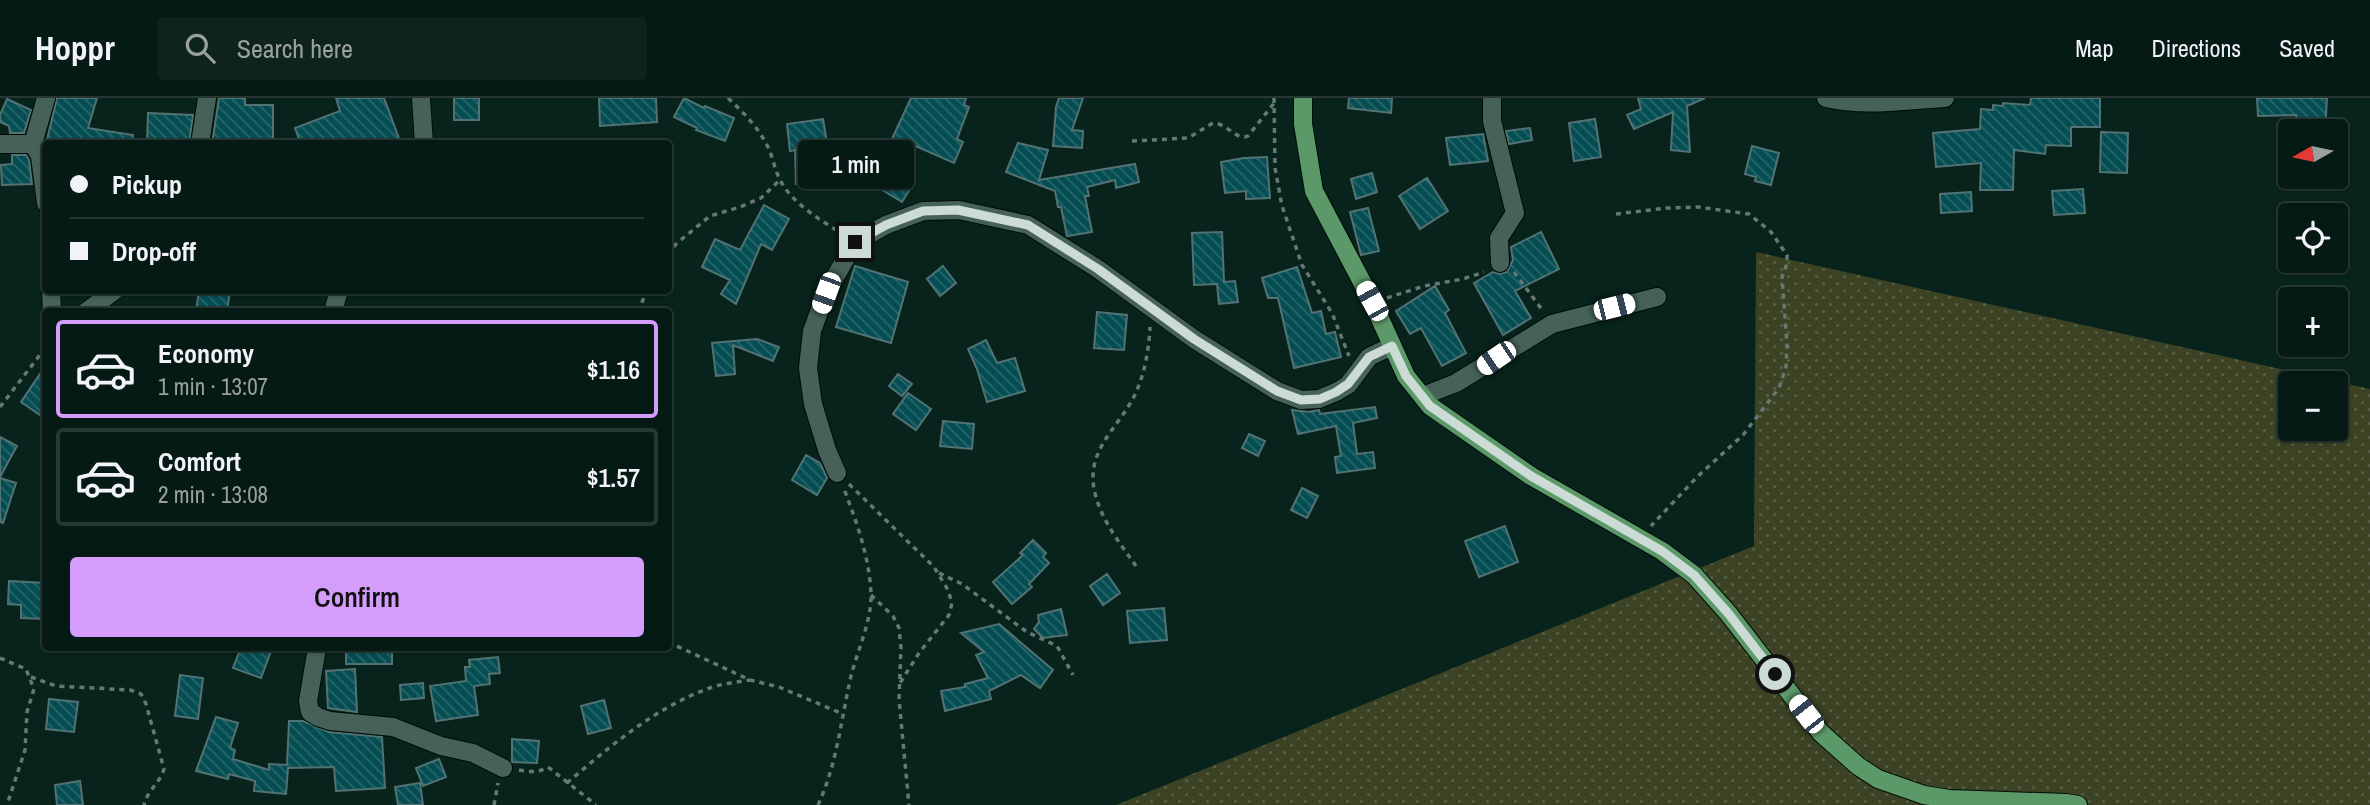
<!DOCTYPE html>
<meta charset="utf-8">
<style>
body{margin:0;font-family:"Archivo Narrow",sans-serif;background:#0f231e;color:#f1f3f6;height:100vh;display:flex;flex-direction:column;font-size:26px;white-space:nowrap}
*{box-sizing:border-box;margin:0}
p{font-size:23px;color:#98a1a0}
.icon{flex:none;width:38px;height:38px;fill:none;stroke:currentColor;stroke-width:2;stroke-linecap:round;stroke-linejoin:round}
.map{position:relative;flex:1;overflow:hidden}
.side{position:absolute;left:42px;top:210px;width:630px;height:343px;display:flex;flex-direction:column;background:#061a15;border-radius:7px;box-shadow:0 2px 5px #0004,0 0 0 2px #273834}
.side>*{flex:none}
.banner{position:absolute;left:42px;top:42px;width:630px;height:154px;border-radius:7px;box-shadow:0 2px 5px #0004,0 0 0 2px #273834;display:grid;align-content:center;height:154px;padding:0 28px;background:#061a15}
.needle{width:46px;rotate:261deg}
.buttons{position:absolute;left:2278px;top:21px;display:grid;gap:14px}
.buttons a{display:grid;place-items:center;width:70px;height:70px;border-radius:7px;background:#061a15;box-shadow:0 2px 5px #0004,0 0 0 2px #273834;font-size:35px}
.end{position:absolute;width:32px;height:32px;margin:-16px;border:9px solid #ccdbd6;background:#111;box-shadow:0 0 0 4px #111}
.from{border-radius:50%}
.bubble{position:absolute;height:49px;border-radius:7px;background:#061a15;box-shadow:0 2px 5px #0004,0 0 0 2px #273834;font-size:23px;font-weight:600;line-height:49px;text-align:center}
.car{position:absolute;width:21px;height:42px;margin:-21px -10px;border-radius:9px;box-shadow:0 0 5px 2px #0007;background:linear-gradient(#fff 24%,#345 0 40%,#fff 0 76%,#345 0 86%,#fff 0)}
.banner b{display:flex;align-items:center;gap:24px;height:66px;font-size:26px}
.banner b+b{border-top:2px solid #273834}
.banner i{width:18px;height:18px;background:#f1f3f6}
ul{padding:12px 0 0;list-style:none}
li{display:flex;align-items:center;gap:21px;height:98px;margin:0 14px 10px;padding:0 14px;border:4px solid #273834;border-radius:7px}
li div{flex:1}
li b{display:block;font-size:26px}
li em{font-style:normal;font-weight:600}
li.selected{border-color:#d49cfb}
li>.icon{width:63px;height:63px;stroke-width:1.5}
.cta{display:flex;gap:14px;margin-top:auto;padding:14px 28px}
.cta a{flex:1;height:80px;border-radius:7px;background:#d49cfb;color:#111;font-size:28px;font-weight:600;line-height:80px;text-align:center}
header{display:flex;align-items:center;gap:42px;box-sizing:border-box;height:98px;padding:0 35px;background:#061a15;border-bottom:2px solid #273834}
header strong{font-size:33px}
nav{display:flex;gap:38px;margin-inline-start:auto;font-size:24px}
.search{width:490px;height:63px;background:#0f231e;display:flex;align-items:center;gap:18px;box-sizing:border-box;padding:0 24px;border-radius:7px;color:#98a1a0;font-size:26px}
.map>svg:first-child{display:block}
.grass{fill:url(#grass-dots);fill-rule:evenodd}
.building{fill:url(#building-back-hatch);stroke:#537274;stroke-width:2}
.lines{fill:none;stroke-linecap:round;stroke-linejoin:round}
.minor-casing{stroke:#000c07;stroke-width:20}
.major-casing{stroke:#000c07;stroke-width:20}
.path{stroke:#637972;stroke-width:3.5;stroke-dasharray:5 5;stroke-linecap:butt}
.minor{stroke:#456158;stroke-width:18}
.major{stroke:#5c9969;stroke-width:18}
.route{stroke:#ccdbd6;stroke-width:9}
</style>
<header>
<strong>Hoppr</strong>
<div class="search"><svg class="icon" aria-label="search" viewBox="0 0 24 24"><circle cx="10" cy="10" r="6"/><path d="M15 15l6 6"/></svg>Search here</div>
<nav><a>Map</a><a>Directions</a><a>Saved</a></nav>
</header>
<div class="map">
<svg width="2370" height="707" viewBox="0 0 2370 707">
<defs>
<pattern id="grass-dots" width="8" height="8" patternUnits="userSpaceOnUse" patternTransform="scale(1.75)"><rect width="8" height="8" fill="#3c4324"/><path d="M2 2h.1M6 6h.1" fill="none" stroke="#575e43" stroke-width="1.8" stroke-linecap="round"/></pattern>
<pattern id="building-back-hatch" width="6" height="6" patternUnits="userSpaceOnUse" patternTransform="scale(1.75)"><rect width="6" height="6" fill="#044e53"/><path d="M-1 5l2 2M0 0l6 6M5-1l2 2" fill="none" stroke="#27676b"/></pattern>
</defs>
<rect width="100%" height="100%" fill="#08231c"/>
<path class="grass" d="M1756 154 2370 291V707H1116L1754 448ZM2291 285H2336V331H2291Z"/>
<path class="building" d="M57 0H97L88 30 133 37 132 46H46Z
M219 0H245V7H273V46H212Z
M336 0H384L401 46H301L295 30 340 13Z
M454 0H479V22H454Z
M599 0H656L657 24 600 28Z
M684 0 704 10 705 8 734 20 725 43 696 32 697 30 674 19Z
M911 0H966L964 7 969 9 957 41 963 44 954 65 911 46 908 52 891 43Z
M1059 0H1083L1072 32 1083 33 1082 50 1053 48 1056 9Z
M1349 0H1392L1391 15 1348 10Z
M1638 0H1705L1687 8 1690 54 1671 52 1673 14 1634 31 1627 17 1641 11Z
M2031 0H2100V29H2071V48L2046 47 2045 56 2014 52 2013 92H1980L1981 65 1936 69 1933 35 1980 31 1981 11 1993 12V7L2003 8V5L2030 7Z
M2257 0H2327L2325 33H2295L2296 17 2258 18Z
M7 1 31 12 24 35H10L9 28 0 24V17Z
M148 15 193 17 189 46H147Z
M823 21 827 45 858 47 856 73 819 71V86H796L795 52 790 53 787 26Z
M1595 21 1601 59 1574 63 1569 25Z
M1530 30 1532 42 1509 46 1506 33Z
M2101 34 2128 35 2127 75 2100 74Z
M1483 36 1488 63 1450 67 1446 40Z
M1018 45 1048 52 1039 82 1135 66 1139 84 1116 90 1115 82 1087 89 1089 98H1085L1092 134 1067 138 1061 109H1058L1055 93 1006 74Z
M1752 48 1779 55 1771 87 1755 83 1756 79 1745 76Z
M12 57H26L29 62 32 86 2 87 1 67 12 66Z
M1267 59 1270 100 1246 101V93L1225 95 1221 64 1244 60Z
M890 67 915 83 902 104 877 89Z
M1372 75 1377 94 1356 101 1351 81Z
M1427 80 1448 113 1420 131 1399 98Z
M2083 91 2085 115 2054 117 2052 93Z
M1971 94 1972 113 1941 115 1940 96Z
M764 107 789 121 772 152 761 146 736 206 721 196 730 182 702 169 715 141 740 152Z
M1368 110 1379 153 1361 157 1350 114Z
M1222 134 1224 184 1235 183 1238 204 1219 206 1217 186 1194 187 1192 135Z
M1541 134 1559 171 1515 193 1531 220 1503 237 1474 185 1493 174 1500 176 1507 174 1513 162 1511 149Z
M855 168 908 184 891 245 836 229Z
M943 168 956 185 940 198 927 181Z
M1297 169 1312 215 1321 213 1326 236 1335 234 1341 259 1294 270 1278 200H1268L1262 180Z
M1435 188 1449 212 1445 215 1466 255 1442 268 1421 230 1410 236 1396 213Z
M199 192H230L227 214H196Z
M1097 214 1127 217 1124 252 1094 250Z
M757 241 779 249 773 263 733 247 735 276 716 278 712 245Z
M986 242 997 265 1015 260 1025 293 987 304 977 271 968 251Z
M46 267V321L21 304Z
M898 276 912 286 902 298 889 288Z
M908 295 931 311 916 332 893 316Z
M1375 309 1377 320 1353 325 1357 356 1373 354 1375 370 1337 375 1335 359 1341 358 1336 328 1298 336 1292 312 1309 314 1319 312 1320 316Z
M943 323 974 326 972 351 940 348Z
M1249 336 1265 343 1258 358 1242 350Z
M0 339 17 348 0 379Z
M806 357 820 365 827 380 817 397 792 382Z
M0 380 16 385 3 425 0 424Z
M1302 390 1318 398 1307 420 1291 412Z
M1505 428 1518 464 1479 479 1465 443Z
M1033 442 1046 455 1043 459 1049 465 1029 486 1032 489 1012 506 993 484 1023 457 1020 455Z
M1107 476 1120 495 1103 507 1090 488Z
M9 483 46 485V521L21 520V507L8 506Z
M1164 510 1167 542 1130 545 1127 513Z
M1061 511 1067 537 1043 540 1034 531 1039 524 1038 517Z
M999 526 1053 572 1040 590 1021 577 989 593 991 601 945 613 941 593 965 589V586L988 580 976 557 984 554 961 535Z
M241 550H262L271 553 261 580 233 570Z
M346 550H392V566H346Z
M498 559 500 575 489 576 490 586 474 588 478 617 436 623 430 588 466 583 465 569H470L469 562Z
M355 571 357 614 328 610 326 573Z
M180 577 203 580 198 621 175 618Z
M423 585 424 600 401 602 400 587Z
M49 601 78 604 74 634 46 631Z
M604 602 611 630 588 636 581 608Z
M216 619 238 625 230 650 235 652 233 661 269 672V666L287 667 289 623H303L329 634 382 639 385 690 336 693 334 669 288 670 286 696 254 693 255 683 229 676 228 681 196 673Z
M512 641 539 643 537 665 512 664Z
M439 661 446 679 423 688 416 670Z
M80 683 83 707H57L55 687Z
M420 685 423 707H398L395 689Z"/>
<g class="lines">
<g class="minor-casing">
<path id="minor" d="M421 0 424 46
M1492 0V23L1515 115 1499 140 1500 165
M1826 0C1864 9 1906 2 1945 0
M0 46H33
M200 46 207 0
M46 105 40 58 33 46 46 0
M51 192 52 214
M86 214 115 192
M333 214 339 192
M1423 298 1456 285 1552 226 1657 199
M837 375 827 352 813 306 808 270 812 233 826 195 855 144 886 127 923 113 959 112 1028 127 1098 171 1194 241 1277 293 1301 302 1319 301 1336 294 1348 287 1369 259 1392 248
M317 550 308 603 310 614 318 619 330 623 393 629 441 648 473 655 503 670"/>
</g>
<g class="major-casing">
<path id="major" d="M1303 0V26L1314 93 1372 203 1406 278 1430 308 1531 378 1662 453 1694 477 1728 515 1821 635 1858 668 1878 681 1924 697 1949 701 2066 705 2078 707"/>
</g>
<path class="path" d="M728 0C744 15 759 30 769 51 773 61 775 72 780 82 793 106 819 121 841 135
M1274 0 1275 70 1282 108 1302 167 1332 215 1349 258
M1132 43 1188 40 1213 25C1229 26 1236 43 1248 38L1275 4
M1616 116 1667 110 1698 109 1749 116 1771 134 1787 157V166L1782 179 1787 247 1786 269 1779 290 1743 337 1697 379 1651 428
M668 157 676 146 710 118 740 109 761 100 780 82
M1514 174 1543 213
M1387 200 1424 188 1463 181 1484 174
M638 214 647 192
M0 309 46 249
M849 386 934 469 948 492 952 505 949 517 919 555 900 585
M1136 468C1121 447 1103 424 1096 399 1082 351 1121 330 1137 292 1145 273 1149 251 1150 229
M939 475 962 486 1027 534 1057 548 1073 577
M871 497 893 518 899 530 901 550 899 601 909 707
M668 544 750 582 779 589 843 616
M0 560 26 571 34 591 27 614 25 652 7 707
M31 579 56 588 130 592 141 596 146 606 164 671C160 685 147 693 144 707
M519 672C530 674 538 675 548 669L596 707
M567 685C609 649 655 610 707 591 720 586 736 584 750 582
M494 707 498 685
M818 707C837 666 841 622 851 578 858 551 872 522 871 495 869 458 857 425 844 391"/>
<use href="#minor" class="minor"/>
<use href="#major" class="major"/>
</g>
<g class="lines">
<path class="route" d="M855 144 886 127 923 113 958 112 1028 127 1098 171 1194 241 1277 293 1301 302 1320 301 1336 294 1348 286 1369 259 1392 248 1406 278 1430 308 1531 378 1662 453 1694 477 1728 515 1775 576"/>
</g>
</svg>
<div class="buttons">
<a><svg class="needle" viewBox="-14 -14 28 28"><path d="M0-13l5 13h-10z" fill="#e53935"/><path d="M0 13l5-13h-10z" fill="#98a1a0"/></svg></a>
<a><svg class="icon" aria-label="locate" viewBox="0 0 24 24"><circle cx="12" cy="12" r="6"/><path d="M12 2v4M12 18v4M2 12h4M18 12h4"/></svg></a>
<a>+</a>
<a>−</a>
</div>
<i class="end from" style="left:1775px;top:576px"></i>
<i class="end" style="left:855px;top:144px"></i>
<div class="bubble" style="left:798px;top:42px;width:116px">1 min</div>
<i class="car" style="left:826px;top:195px;rotate:200deg"></i>
<i class="car" style="left:1372px;top:203px;rotate:331deg"></i>
<i class="car" style="left:1614px;top:209px;rotate:76deg"></i>
<i class="car" style="left:1496px;top:260px;rotate:236deg"></i>
<i class="car" style="left:1806px;top:616px;rotate:322deg"></i>
<div class="banner">
<b><i class="from"></i>Pickup</b>
<b><i></i>Drop-off</b>
</div>
<section class="side">
<ul>
<li class="selected"><svg class="icon" aria-label="car" viewBox="0 0 24 24"><path d="M5 17H2v-5l4-1 3-4h7l3 4 3 1v5h-3M9 17h6M6 11h13"/><circle cx="7" cy="17" r="2"/><circle cx="17" cy="17" r="2"/></svg><div><b>Economy</b><p>1 min · 13:07</p></div><em>$1.16</em></li>
<li><svg class="icon" aria-label="car" viewBox="0 0 24 24"><path d="M5 17H2v-5l4-1 3-4h7l3 4 3 1v5h-3M9 17h6M6 11h13"/><circle cx="7" cy="17" r="2"/><circle cx="17" cy="17" r="2"/></svg><div><b>Comfort</b><p>2 min · 13:08</p></div><em>$1.57</em></li>
</ul>
<div class="cta"><a>Confirm</a></div>
</section>
</div>
